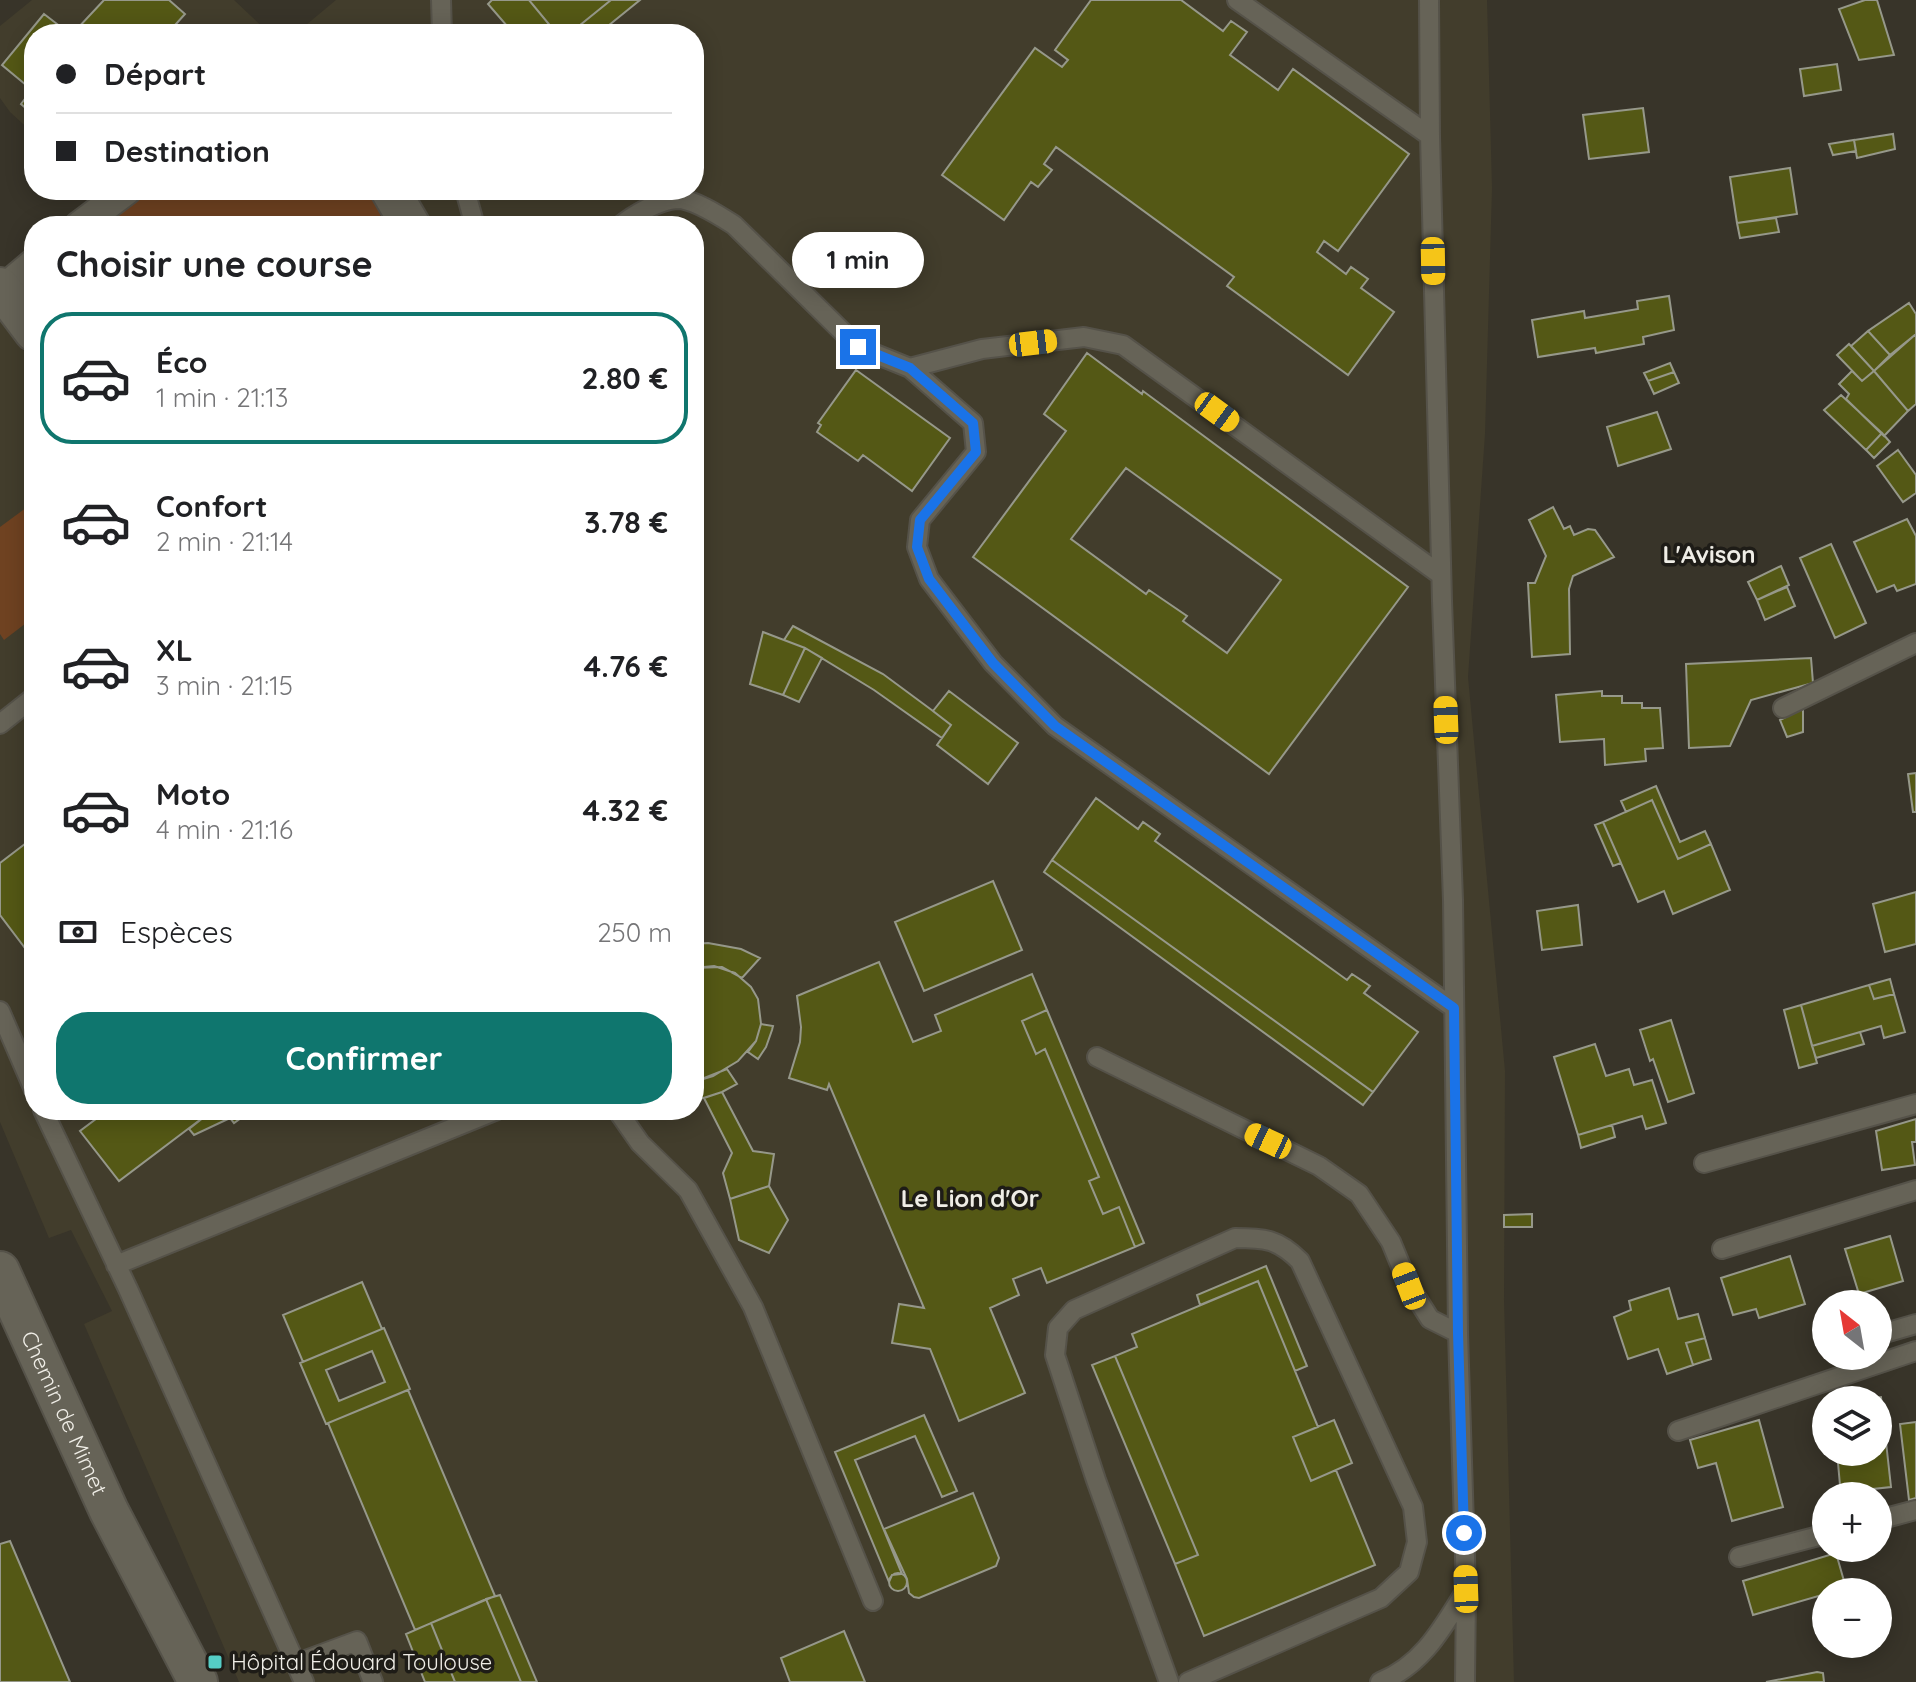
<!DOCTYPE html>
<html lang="fr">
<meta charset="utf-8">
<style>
body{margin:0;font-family:Quicksand,sans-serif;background:#f2f2f2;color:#202124;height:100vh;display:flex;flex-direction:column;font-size:30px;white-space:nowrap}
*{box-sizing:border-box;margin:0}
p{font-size:26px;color:#757577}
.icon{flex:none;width:44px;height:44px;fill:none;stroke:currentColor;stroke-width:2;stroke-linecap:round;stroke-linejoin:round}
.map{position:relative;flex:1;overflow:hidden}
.side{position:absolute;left:24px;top:216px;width:680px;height:904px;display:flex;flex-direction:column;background:#fff;border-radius:32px;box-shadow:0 4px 20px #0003}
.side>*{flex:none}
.banner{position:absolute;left:24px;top:24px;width:680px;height:176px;border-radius:32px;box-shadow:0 4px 20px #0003;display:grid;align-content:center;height:176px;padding:0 32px;background:#fff}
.needle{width:52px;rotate:329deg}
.buttons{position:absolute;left:1812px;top:1290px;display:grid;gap:16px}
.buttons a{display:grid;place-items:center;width:80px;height:80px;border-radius:50%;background:#fff;box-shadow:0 4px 20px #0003;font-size:40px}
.end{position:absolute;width:36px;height:36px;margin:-18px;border:10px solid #1a73e8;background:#fff;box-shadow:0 0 0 4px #fff}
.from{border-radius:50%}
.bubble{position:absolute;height:56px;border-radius:28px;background:#fff;box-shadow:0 4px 20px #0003;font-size:26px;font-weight:700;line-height:56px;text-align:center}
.car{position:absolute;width:24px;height:48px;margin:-24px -12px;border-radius:10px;box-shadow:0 0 6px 2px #0007;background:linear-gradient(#f5c518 24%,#345 0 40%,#f5c518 0 76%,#345 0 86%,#f5c518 0)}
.banner b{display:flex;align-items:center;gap:28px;height:76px;font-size:30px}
.banner b+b{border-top:2px solid #e0e0e0}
.banner i{width:20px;height:20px;background:#202124}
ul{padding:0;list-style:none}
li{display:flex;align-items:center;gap:24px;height:132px;margin:0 16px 12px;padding:0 16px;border:4px solid transparent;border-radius:32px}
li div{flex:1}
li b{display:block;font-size:30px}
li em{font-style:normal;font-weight:700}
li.on{border-color:#0f766e}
li>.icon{width:72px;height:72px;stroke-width:1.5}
h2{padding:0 32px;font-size:36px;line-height:96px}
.pay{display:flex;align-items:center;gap:20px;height:88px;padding:0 32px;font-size:30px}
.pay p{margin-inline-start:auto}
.primary-button{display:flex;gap:16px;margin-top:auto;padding:16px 32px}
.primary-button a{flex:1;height:92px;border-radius:32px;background:#0f766e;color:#fff;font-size:32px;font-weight:700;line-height:92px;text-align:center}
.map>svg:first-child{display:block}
.built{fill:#423d2c}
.green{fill:#6f4221}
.building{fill:#545815;stroke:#96988a;stroke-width:2;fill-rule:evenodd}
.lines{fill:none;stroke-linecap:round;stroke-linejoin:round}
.service-casing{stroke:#555249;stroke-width:22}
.pedestrian-casing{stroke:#555249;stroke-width:32}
.minor-casing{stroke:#555249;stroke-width:42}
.service{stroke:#666357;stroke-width:18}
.pedestrian{stroke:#666357;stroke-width:28}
.minor{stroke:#666357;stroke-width:38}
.route{stroke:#1a73e8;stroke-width:10}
.poi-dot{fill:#55cec6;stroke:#1e1c17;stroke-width:3}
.labels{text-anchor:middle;stroke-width:7;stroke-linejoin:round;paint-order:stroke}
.street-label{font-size:22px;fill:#efede6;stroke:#1e1c17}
.poi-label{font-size:22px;fill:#efede6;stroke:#1e1c17;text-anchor:start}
.neighbourhood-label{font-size:24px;font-weight:bold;fill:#efede6;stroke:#1e1c17}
</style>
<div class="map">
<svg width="1916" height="1682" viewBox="0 0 1916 1682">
<rect width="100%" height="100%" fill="#383429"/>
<path class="built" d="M32 0H234L270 34H34V134L10 112 0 98V26Z
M336 0H1487L1492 188 1485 434 1468 677 1505 1071 1504 1300 1514 1682H239L84 1324 112 1311 71 1230 49 1238 0 1122V319L34 365V1110H694V226H427L406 190H694V34H311L306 25Z"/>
<path class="green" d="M151 190H367L378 208 384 226H105Z
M34 502V617L4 640 0 634V527Z"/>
<path class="building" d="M104 0H169L185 14 167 34H80L76 30Z
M492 0H529L557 34H498L508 27 488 4Z
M529 0H611L569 34H557Z
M611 0H640L598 34H569Z
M1091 0H1181L1223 31 1231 21 1247 32 1230 55 1278 90 1293 69 1409 154 1338 251 1324 241 1317 252 1346 274 1351 267 1368 279 1361 288 1394 312 1348 375 1227 286 1234 277 1056 147 1044 164 1052 170 1038 187 1031 182 1004 220 942 175 1035 48 1062 67 1068 60 1055 50Z
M1865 0H1877L1894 55 1859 60 1839 9Z
M44 14 70 34H34L32 90 2 65Z
M1837 64 1841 90 1804 96 1800 69Z
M34 87V115L21 104Z
M1643 108 1649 152 1589 159 1583 115Z
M1893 134 1895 149 1857 158 1854 140Z
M1854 140 1856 151 1833 155 1829 144Z
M1790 168 1797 214 1737 223 1730 177Z
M1776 218 1779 232 1740 238 1737 223Z
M1669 296 1674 330 1643 337 1644 344 1596 353 1595 348 1538 357 1532 320 1584 311 1585 318 1638 309 1637 301Z
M1909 303 1916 314V334L1890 355 1868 331Z
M1868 331 1890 355 1874 371 1851 346Z
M1916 334V404L1908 411 1874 371Z
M1849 344 1874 371 1862 381 1837 355Z
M1087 353 1142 394 1143 391 1408 587 1269 774 973 557 1066 431 1044 414ZM1126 468 1281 580 1227 653 1183 621 1187 616 1149 590 1146 594 1071 539Z
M1670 363 1674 372 1648 381 1644 373Z
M856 370 950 438 912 491 863 455 858 461 817 432 821 425 818 423Z
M1852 371 1862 381 1874 371 1908 411 1884 436 1846 399 1849 394 1839 384Z
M1674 372 1679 383 1654 394 1648 381Z
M1841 395 1882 433 1866 450 1824 410Z
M1657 412 1671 449 1618 466 1607 427Z
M1882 433 1890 442 1874 458 1866 450Z
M1898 450 1916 475V493L1903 502 1877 466Z
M1553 507 1564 529 1570 526 1574 535 1588 529 1595 530 1614 557 1573 576 1569 589 1570 654 1532 657 1528 583H1535L1546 556 1529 520Z
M1907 519 1916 536V584L1897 591 1894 585 1877 592 1854 542Z
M1831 544 1866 623 1835 638 1800 558Z
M1781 566 1789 585 1757 600 1748 582Z
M1787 587 1795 606 1765 620 1757 600Z
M793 626 883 674 933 711 951 725 942 738 874 690 805 648 784 640Z
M763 632 805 648 783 695 750 684Z
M805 648 822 658 799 702 783 695Z
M1811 658 1813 683 1751 700 1730 746 1689 748 1686 664Z
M949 691 1018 743 988 784 937 745 951 725 933 711Z
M1602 691V696H1622V703H1642V708H1660L1663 748 1645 749 1646 761 1605 765 1604 739 1560 742 1556 695Z
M1803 708V732L1787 737 1780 720Z
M1916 773V812H1913L1908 774Z
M1656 786 1680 842 1705 831 1711 844 1678 859 1652 800 1626 812 1621 801Z
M1096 798 1138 829 1143 822 1160 834 1155 841 1347 980 1352 974 1370 986 1364 993 1418 1032 1373 1092 1052 860Z
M1652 800 1678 859 1711 844 1730 890 1673 914 1664 891 1638 902 1603 822Z
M1603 822 1621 863 1613 866 1595 825Z
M34 837V960L0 915V863Z
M1052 860 1373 1092 1363 1105 1044 872Z
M993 881 1022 950 924 991 895 922Z
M1916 892V944L1885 952 1873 904Z
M1578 905 1582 945 1542 950 1537 911Z
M708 943 741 949 760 958 742 978 722 967 694 968V944Z
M879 962 913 1042 941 1031 935 1015 1032 974 1047 1010 1022 1021 1036 1054 1045 1049 1099 1177 1089 1181 1103 1214 1119 1207 1135 1247 1047 1283 1041 1268 1013 1279 1019 1295 990 1308 1025 1393 959 1421 930 1349 892 1343 899 1304 924 1308 829 1084 827 1090 789 1078 800 1042 801 1027 797 996Z
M714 966 735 973 751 987 758 999 761 1024 756 1041 738 1061 713 1076 694 1082V968Z
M1890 979 1894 994 1874 999 1869 985Z
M1869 985 1874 999 1894 994 1905 1032 1884 1038 1881 1026 1812 1046 1801 1005Z
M1801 1005 1817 1063 1799 1068 1784 1010Z
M1047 1010 1144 1243 1135 1247 1119 1207 1103 1214 1089 1181 1099 1177 1045 1049 1036 1054 1022 1021Z
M1671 1020 1694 1093 1668 1102 1653 1059 1650 1061 1640 1030Z
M761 1024 773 1026 772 1030 766 1047 758 1059 748 1052 756 1041Z
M1860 1032 1864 1044 1816 1058 1812 1046Z
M1595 1044 1606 1076 1629 1069 1634 1085 1652 1080 1666 1123 1646 1129 1642 1116 1578 1135 1554 1057Z
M727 1069 737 1084 722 1092 694 1101V1082Z
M722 1092 753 1151 774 1154 769 1186 730 1199 723 1173 732 1153 704 1098Z
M108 1110H213L119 1181 80 1131Z
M213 1110H224L230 1118 194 1135 189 1129Z
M224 1110H252L234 1123Z
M1916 1119V1142H1912L1915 1165 1882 1170 1876 1131Z
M1612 1125 1615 1137 1581 1148 1578 1135Z
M769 1186 788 1220 769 1253 739 1240 730 1199Z
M1532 1214V1227H1504V1215Z
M1890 1236 1903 1281 1859 1294 1845 1249Z
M1790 1256 1805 1304 1759 1318 1756 1309 1733 1315 1721 1278Z
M1266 1266 1307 1366 1295 1371 1258 1281 1200 1305 1197 1295Z
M1258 1281 1318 1427 1293 1437 1311 1481 1336 1470 1375 1565 1204 1636 1175 1564 1198 1555 1115 1356 1137 1347 1132 1334Z
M362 1282 382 1329 303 1362 283 1315Z
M1669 1288 1678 1319 1698 1314 1705 1338 1686 1343 1693 1365 1667 1374 1658 1349 1628 1359 1614 1317 1631 1310 1629 1301Z
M384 1328 410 1389 326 1424 300 1363ZM372 1351 385 1382 339 1401 326 1370Z
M1705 1338 1711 1359 1693 1365 1686 1343Z
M1115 1356 1198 1555 1175 1564 1092 1365Z
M408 1390 495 1596 415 1630 328 1423Z
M1881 1397 1891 1487 1873 1489V1492L1841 1496 1837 1452H1878V1400H1857Z
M924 1415 957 1491 942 1497 915 1436 855 1460 902 1574 892 1575 889 1582 835 1452Z
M1334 1420 1352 1463 1311 1481 1293 1437Z
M1759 1420 1783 1507 1732 1521 1716 1463 1698 1468 1690 1440Z
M1916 1422V1498L1909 1500 1900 1424Z
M973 1493 999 1558 996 1566 919 1598 914 1597 909 1593 907 1579 884 1529Z
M10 1541 70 1682H0V1544Z
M1836 1553 1846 1588 1753 1615 1743 1581Z
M889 1582a9 9 0 1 1 18 0a9 9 0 1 1-18 0Z
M500 1595 537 1682H521L486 1599Z
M486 1599 521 1682H455L431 1623Z
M431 1623 455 1682H425L406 1634Z
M844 1631 865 1682H790L781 1658Z
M1817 1672 1823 1673 1824 1682H1766Z"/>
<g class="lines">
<g class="service-casing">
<path id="service" d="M441 0 442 34
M1237 0 1430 136 1442 601 1453 900 1458 1333 1466 1589 1465 1682
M1429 0 1430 136
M465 190 475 226
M620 226C633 215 659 200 677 199 694 199 720 216 734 225L858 347 910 368 973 423 976 452 920 520 917 547 929 579 993 663 1055 726 1454 1008
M910 368 982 349 1084 337 1123 345 1441 575
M1783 708 1916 643
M0 724 34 697
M0 1011 34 1090
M1097 1057 1319 1166 1359 1194 1391 1242 1409 1286 1430 1319 1458 1333
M43 1110 128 1289 304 1682
M617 1110 640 1143 688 1190 753 1307 873 1601
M1704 1163 1916 1104
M1722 1249 1916 1190
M116 1265 497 1110
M1878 1335 1916 1324
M1678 1431 1916 1351
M1878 1520 1916 1510
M1739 1557 1826 1534
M295 1664 357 1641 373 1682
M1169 1682 1096 1480 1055 1355 1058 1328 1074 1310 1235 1238C1265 1238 1278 1239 1300 1261L1413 1507 1417 1542 1409 1572 1381 1598 1188 1682
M1380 1682C1423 1665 1443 1627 1466 1590"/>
</g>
<g class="pedestrian-casing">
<path id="pedestrian" d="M79 226 127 190
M2 290 34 263"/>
</g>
<g class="minor-casing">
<g id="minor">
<path d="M390 190 411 226"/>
<path d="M0 287 34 332"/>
<path id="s1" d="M0 1271 109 1511 198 1682"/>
</g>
</g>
<use href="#service" class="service"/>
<use href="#pedestrian" class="pedestrian"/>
<use href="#minor" class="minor"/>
</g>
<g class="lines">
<path class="route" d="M858 347 910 368 973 423 976 452 920 520 917 547 929 579 993 663 1055 726 1454 1008 1458 1333 1464 1533"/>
</g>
<rect class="poi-dot" x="207" y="1654" width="16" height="16" rx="4"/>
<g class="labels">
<g class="street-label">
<text dy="8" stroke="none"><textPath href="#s1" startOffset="156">Chemin de Mimet</textPath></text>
</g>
<g class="poi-label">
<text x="231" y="1670">Hôpital Édouard Toulouse</text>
</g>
<g class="neighbourhood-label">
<text x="1709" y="563">L'Avison</text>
<text x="970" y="1207">Le Lion d'Or</text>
</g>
</g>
</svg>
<div class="buttons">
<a><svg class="needle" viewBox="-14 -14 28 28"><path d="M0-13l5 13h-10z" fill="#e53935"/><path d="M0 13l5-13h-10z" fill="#757577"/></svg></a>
<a><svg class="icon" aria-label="layers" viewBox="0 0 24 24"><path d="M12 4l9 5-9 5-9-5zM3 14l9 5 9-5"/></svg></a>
<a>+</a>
<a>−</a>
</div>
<i class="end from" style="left:1464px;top:1533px"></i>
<i class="end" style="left:858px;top:347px"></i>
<div class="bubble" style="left:792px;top:232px;width:132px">1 min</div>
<i class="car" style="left:1433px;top:261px;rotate:179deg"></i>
<i class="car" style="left:1033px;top:343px;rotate:83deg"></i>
<i class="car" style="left:1217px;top:412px;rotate:126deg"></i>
<i class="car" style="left:1446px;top:720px;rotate:358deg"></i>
<i class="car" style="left:1268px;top:1141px;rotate:295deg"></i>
<i class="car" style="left:1409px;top:1286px;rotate:339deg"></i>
<i class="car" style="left:1466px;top:1589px;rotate:358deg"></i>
<div class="banner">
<b><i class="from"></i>Départ</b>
<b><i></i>Destination</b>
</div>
<section class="side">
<h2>Choisir une course</h2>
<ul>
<li class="on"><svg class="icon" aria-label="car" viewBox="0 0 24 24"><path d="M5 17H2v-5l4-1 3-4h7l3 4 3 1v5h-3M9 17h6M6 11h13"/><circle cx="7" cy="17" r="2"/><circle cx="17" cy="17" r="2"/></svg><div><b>Éco</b><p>1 min · 21:13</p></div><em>2.80 €</em></li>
<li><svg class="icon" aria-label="car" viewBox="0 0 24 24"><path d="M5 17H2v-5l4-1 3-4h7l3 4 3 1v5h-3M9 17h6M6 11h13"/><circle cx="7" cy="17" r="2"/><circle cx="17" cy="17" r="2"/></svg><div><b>Confort</b><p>2 min · 21:14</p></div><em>3.78 €</em></li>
<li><svg class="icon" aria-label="car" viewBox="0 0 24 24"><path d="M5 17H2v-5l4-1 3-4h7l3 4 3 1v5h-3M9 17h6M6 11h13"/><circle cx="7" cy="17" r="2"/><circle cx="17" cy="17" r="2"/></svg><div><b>XL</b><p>3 min · 21:15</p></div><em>4.76 €</em></li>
<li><svg class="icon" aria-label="car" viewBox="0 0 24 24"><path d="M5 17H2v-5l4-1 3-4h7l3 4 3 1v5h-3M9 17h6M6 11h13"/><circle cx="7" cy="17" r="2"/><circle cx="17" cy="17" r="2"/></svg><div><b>Moto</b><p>4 min · 21:16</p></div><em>4.32 €</em></li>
</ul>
<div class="pay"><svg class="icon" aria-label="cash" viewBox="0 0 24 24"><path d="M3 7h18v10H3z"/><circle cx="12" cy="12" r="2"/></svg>Espèces<p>250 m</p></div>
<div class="primary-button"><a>Confirmer</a></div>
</section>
</div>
